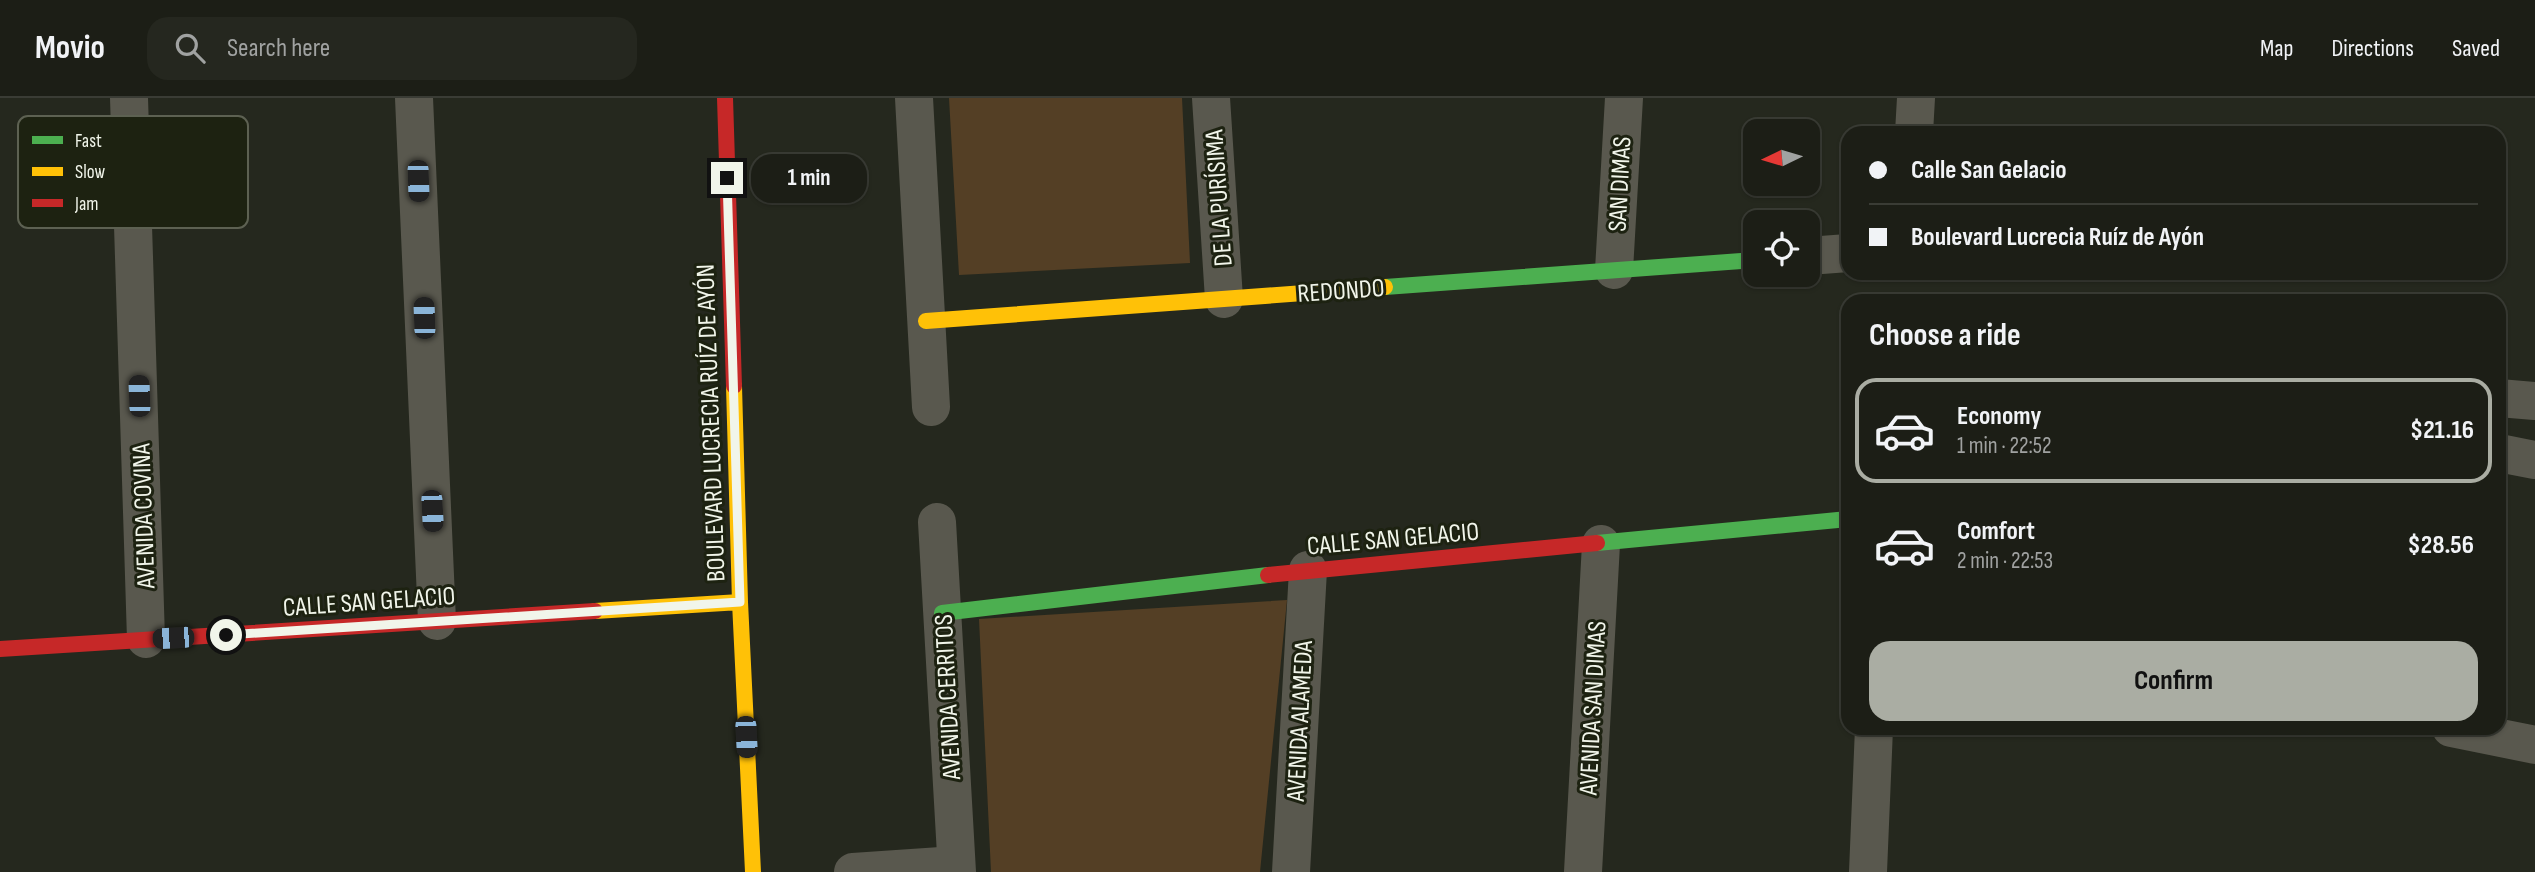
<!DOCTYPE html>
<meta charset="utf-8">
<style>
body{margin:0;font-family:"Sofia Sans Condensed",sans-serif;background:#25271f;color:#f1f3f6;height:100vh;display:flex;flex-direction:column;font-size:26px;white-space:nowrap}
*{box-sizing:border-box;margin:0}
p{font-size:23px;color:#a0a2a1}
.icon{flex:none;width:38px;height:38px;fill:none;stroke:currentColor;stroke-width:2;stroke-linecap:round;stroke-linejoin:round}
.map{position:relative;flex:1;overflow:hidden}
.drawer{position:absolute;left:1841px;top:196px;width:665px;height:441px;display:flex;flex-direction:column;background:#1c1e16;border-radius:21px;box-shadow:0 2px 5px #0004,0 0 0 2px #3a3c35}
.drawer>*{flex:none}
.hud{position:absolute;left:1841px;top:28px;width:665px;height:154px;border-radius:21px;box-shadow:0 2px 5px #0004,0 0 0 2px #3a3c35;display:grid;align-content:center;height:154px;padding:0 28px;background:#1c1e16}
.needle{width:46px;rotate:265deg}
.controls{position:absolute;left:1743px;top:21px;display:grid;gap:14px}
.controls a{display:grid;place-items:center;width:77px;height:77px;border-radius:14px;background:#1c1e16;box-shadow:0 2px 5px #0004,0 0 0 2px #3a3c35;font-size:35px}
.end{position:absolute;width:32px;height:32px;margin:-16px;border:9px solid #f1f5ea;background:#111;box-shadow:0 0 0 4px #111}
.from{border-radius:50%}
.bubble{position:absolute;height:49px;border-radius:21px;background:#1c1e16;box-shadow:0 2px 5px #0004,0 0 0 2px #3a3c35;font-size:23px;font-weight:700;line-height:49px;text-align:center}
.car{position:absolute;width:21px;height:42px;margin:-21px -10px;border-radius:9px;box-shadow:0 0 5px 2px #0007;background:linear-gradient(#222 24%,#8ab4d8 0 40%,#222 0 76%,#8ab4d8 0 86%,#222 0)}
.hud b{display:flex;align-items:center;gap:24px;height:66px;font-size:26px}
.hud b+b{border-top:2px solid #3a3c35}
.hud i{width:18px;height:18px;background:#f1f3f6}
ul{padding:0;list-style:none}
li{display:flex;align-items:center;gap:21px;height:105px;margin:0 14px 10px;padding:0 14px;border:4px solid transparent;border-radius:21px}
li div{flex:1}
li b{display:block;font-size:26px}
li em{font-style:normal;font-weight:700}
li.on{border-color:#aaada3}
li>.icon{width:63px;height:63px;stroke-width:1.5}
h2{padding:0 28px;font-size:32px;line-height:84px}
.action{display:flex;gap:14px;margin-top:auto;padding:14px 28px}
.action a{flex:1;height:80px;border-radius:21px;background:#aaada3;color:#111;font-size:28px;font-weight:700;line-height:80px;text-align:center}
header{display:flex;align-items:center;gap:42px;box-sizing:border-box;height:98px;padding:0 35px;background:#1c1e16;border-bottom:2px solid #3a3c35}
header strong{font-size:33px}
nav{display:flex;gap:38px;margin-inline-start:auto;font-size:24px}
.search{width:490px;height:63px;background:#25271f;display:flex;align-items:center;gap:18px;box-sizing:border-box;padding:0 24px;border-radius:21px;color:#a0a2a1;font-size:26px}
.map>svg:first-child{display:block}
.green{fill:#543f25}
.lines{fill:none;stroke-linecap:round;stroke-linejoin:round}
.street{stroke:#59584e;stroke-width:38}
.fast{stroke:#4caf50;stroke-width:16}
.slow{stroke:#ffc107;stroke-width:16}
.jam{stroke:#c62828;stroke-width:16}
.route{stroke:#f1f5ea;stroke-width:9}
.labels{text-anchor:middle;stroke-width:6;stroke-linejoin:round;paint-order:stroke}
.street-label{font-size:26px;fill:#f1f5ea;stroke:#1d2211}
.key{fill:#1d2211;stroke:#5d6152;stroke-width:2}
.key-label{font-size:19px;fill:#f1f5ea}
</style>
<header>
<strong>Movio</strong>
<div class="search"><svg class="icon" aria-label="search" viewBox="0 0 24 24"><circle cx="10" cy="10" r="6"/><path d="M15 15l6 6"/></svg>Search here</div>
<nav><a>Map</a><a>Directions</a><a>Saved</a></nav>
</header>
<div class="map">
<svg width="2535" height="774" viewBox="0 0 2535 774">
<rect width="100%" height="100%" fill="#25281e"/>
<path class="green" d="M949 0H1182L1190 165 959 177Z
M1287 502 1260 774H991L979 521Z"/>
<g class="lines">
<path class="street" d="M129 0 146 541
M414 0 437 523
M914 0 931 309
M1211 0 1224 201
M1914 35 1916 0
M1808 158 1848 155
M1614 172 1624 0
M2499 300 2535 303
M2499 355 2535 362
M937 424 957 774
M2451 630 2535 647
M853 774 956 767
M1291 774 1308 472
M1583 774 1601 446
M1868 774 1874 630"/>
<path class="fast" d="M1385 189 1755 162
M1597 445 1848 421
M942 515 1268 477"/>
<path class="slow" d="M926 223 1385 189
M734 288 740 504 753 774
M595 513 740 504"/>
<path class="jam" d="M725 0 734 288
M1268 477 1597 445
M0 551 595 513"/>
</g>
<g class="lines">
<path class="route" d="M226 537 740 504 727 80"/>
</g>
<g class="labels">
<g class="street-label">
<text transform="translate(1619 86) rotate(-87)" y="9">SAN DIMAS</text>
<text transform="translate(1218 100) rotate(-94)" y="9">DE LA PURÍSIMA</text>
<text transform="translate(1341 192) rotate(-4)" y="9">REDONDO</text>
<text transform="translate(710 325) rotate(-92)" y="9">BOULEVARD LUCRECIA RUÍZ DE AYÓN</text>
<text transform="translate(143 418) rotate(-92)" y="9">AVENIDA COVINA</text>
<text transform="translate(1393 440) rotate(-5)" y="9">CALLE SAN GELACIO</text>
<text transform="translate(369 503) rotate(-4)" y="9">CALLE SAN GELACIO</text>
<text transform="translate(947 599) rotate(-93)" y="9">AVENIDA CERRITOS</text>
<text transform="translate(1592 610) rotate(-87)" y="9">AVENIDA SAN DIMAS</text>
<text transform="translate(1299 623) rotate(-87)" y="9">AVENIDA ALAMEDA</text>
</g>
</g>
<rect x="18" y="18" width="230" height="112" rx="10" class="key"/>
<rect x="32" y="38" width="31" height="8" fill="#4caf50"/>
<rect x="32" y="69" width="31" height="9" fill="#ffc107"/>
<rect x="32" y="101" width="31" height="8" fill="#c62828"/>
<g class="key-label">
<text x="75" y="49">Fast</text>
<text x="75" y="80">Slow</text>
<text x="75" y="112">Jam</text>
</g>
</svg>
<div class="controls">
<a><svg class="needle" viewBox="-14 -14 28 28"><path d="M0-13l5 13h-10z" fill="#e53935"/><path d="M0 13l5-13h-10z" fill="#a0a2a1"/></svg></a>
<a><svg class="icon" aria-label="locate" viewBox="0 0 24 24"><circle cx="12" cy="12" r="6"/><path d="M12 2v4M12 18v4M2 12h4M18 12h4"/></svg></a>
</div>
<i class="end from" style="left:226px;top:537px"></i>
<i class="end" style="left:727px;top:80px"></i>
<div class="bubble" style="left:751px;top:56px;width:116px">1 min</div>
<i class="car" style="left:418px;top:83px;rotate:178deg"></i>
<i class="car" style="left:424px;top:220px;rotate:358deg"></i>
<i class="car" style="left:139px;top:298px;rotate:358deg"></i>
<i class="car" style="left:432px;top:413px;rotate:177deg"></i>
<i class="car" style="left:173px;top:540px;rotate:267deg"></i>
<i class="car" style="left:746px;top:639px;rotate:177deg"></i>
<div class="hud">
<b><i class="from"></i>Calle San Gelacio</b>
<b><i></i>Boulevard Lucrecia Ruíz de Ayón</b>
</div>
<section class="drawer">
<h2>Choose a ride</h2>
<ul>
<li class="on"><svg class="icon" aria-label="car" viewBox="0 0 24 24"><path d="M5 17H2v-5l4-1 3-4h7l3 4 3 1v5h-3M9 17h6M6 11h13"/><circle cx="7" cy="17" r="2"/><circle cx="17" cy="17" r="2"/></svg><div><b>Economy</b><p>1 min · 22:52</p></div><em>$21.16</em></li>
<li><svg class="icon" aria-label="car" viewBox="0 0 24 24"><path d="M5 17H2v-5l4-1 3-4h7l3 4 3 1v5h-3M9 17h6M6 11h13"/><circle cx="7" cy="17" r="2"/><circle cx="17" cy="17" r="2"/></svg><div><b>Comfort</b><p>2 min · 22:53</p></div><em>$28.56</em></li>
</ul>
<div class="action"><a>Confirm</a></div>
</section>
</div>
